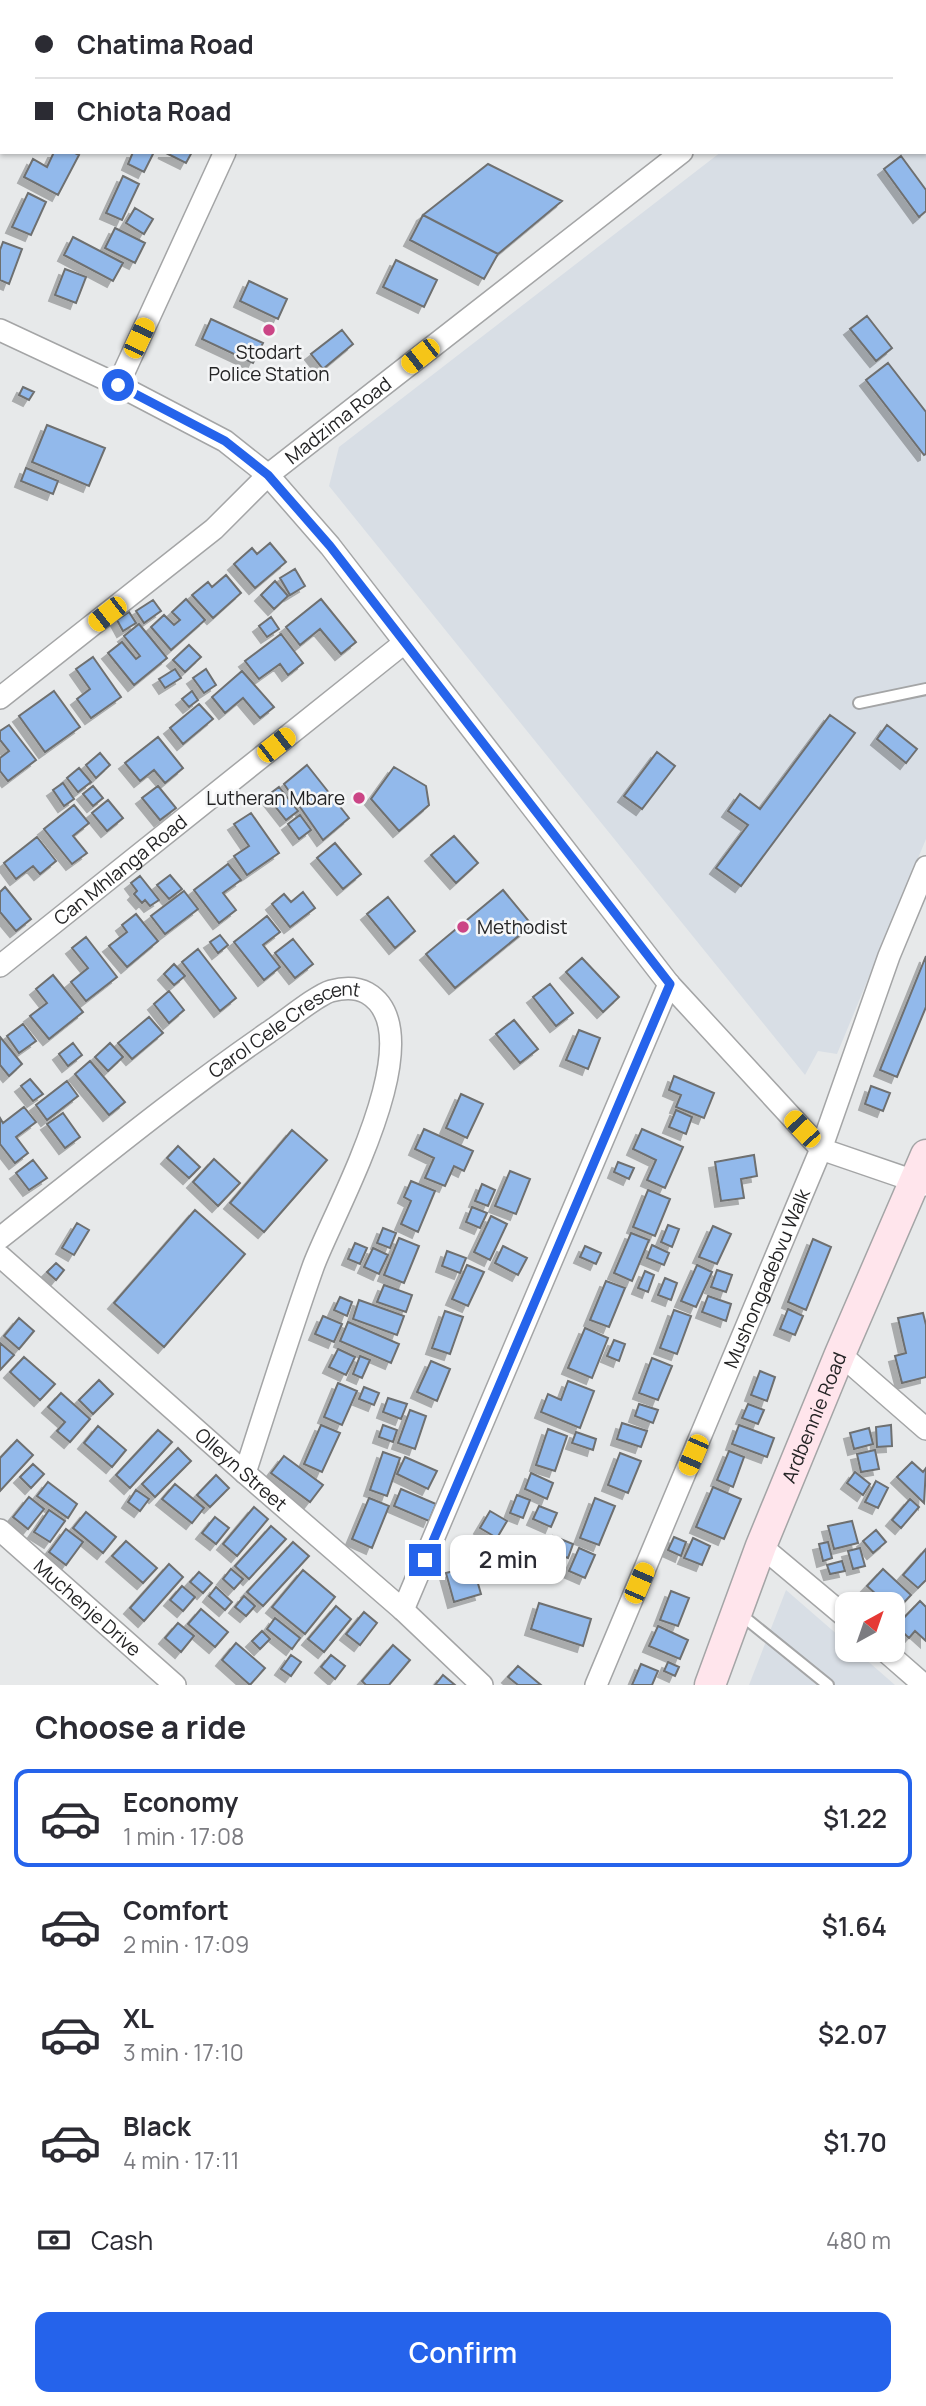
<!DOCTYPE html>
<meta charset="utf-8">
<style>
body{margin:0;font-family:Manrope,sans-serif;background:#f7f7f7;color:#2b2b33;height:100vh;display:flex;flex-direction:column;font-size:26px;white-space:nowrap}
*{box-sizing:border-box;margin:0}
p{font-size:23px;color:#7c7c81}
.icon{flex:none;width:38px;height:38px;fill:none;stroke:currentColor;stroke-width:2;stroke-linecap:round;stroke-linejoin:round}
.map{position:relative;height:1685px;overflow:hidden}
.sheet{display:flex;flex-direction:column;background:#fff;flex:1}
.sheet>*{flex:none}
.banner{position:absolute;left:0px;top:0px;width:928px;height:154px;box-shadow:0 2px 5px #0004;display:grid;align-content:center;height:154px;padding:0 35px;background:#fff}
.needle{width:46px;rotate:40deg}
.controls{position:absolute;left:835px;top:1592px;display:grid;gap:14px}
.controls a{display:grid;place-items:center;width:70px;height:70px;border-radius:14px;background:#fff;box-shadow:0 2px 5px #0004;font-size:35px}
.end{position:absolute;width:32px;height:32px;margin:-16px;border:9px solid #2563eb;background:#fff;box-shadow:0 0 0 4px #fff}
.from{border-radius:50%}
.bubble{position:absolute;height:49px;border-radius:14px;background:#fff;box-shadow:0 2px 5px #0004;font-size:23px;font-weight:600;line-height:49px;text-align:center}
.car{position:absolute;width:21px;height:42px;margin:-21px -10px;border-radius:9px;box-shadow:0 0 5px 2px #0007;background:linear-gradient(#f5c518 24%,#345 0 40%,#f5c518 0 76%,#345 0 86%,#f5c518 0)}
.banner b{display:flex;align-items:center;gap:24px;height:66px;font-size:26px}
.banner b+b{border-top:2px solid #e1e1e2}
.banner i{width:18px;height:18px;background:#2b2b33}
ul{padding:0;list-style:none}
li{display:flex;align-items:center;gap:21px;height:98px;margin:0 14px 10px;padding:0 21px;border:4px solid transparent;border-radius:14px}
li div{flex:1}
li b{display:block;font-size:26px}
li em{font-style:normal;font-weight:600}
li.on{border-color:#2563eb}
li>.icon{width:63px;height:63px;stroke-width:1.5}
h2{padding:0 35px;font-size:32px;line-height:84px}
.pay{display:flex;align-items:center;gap:18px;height:77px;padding:0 35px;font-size:26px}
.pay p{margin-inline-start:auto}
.button{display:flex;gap:14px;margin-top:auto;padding:14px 35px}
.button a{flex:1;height:80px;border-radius:14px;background:#2563eb;color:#fff;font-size:28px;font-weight:600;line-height:80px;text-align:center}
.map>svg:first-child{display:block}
.built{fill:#d8dee5}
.building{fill:#92b9eb;stroke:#6e6f70;stroke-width:2;filter:url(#shadow)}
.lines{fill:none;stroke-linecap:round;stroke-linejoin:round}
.lane-casing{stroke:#a4a5a6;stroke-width:14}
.street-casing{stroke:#a4a5a6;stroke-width:24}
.secondary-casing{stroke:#a4a5a6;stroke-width:33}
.lane{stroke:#fff;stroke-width:10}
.street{stroke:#fff;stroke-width:21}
.secondary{stroke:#ffe5ec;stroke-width:30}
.route{stroke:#2563eb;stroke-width:9}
.poi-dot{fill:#cb4586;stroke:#f5f6f7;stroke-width:2.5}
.labels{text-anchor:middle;stroke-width:5;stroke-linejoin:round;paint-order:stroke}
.poi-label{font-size:19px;fill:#242425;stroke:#f5f6f7}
.street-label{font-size:19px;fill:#242425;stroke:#f5f6f7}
</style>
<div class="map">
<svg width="926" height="1685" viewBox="0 0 926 1685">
<defs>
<filter id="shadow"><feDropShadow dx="-6" dy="6" stdDeviation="0" flood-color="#0004"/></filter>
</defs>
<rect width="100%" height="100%" fill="#e7e9ea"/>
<path class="built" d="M926 28V839L837 1054 818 1051 805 1075 329 486 339 447 721 152H926Z
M786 1590 847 1643V1650H855L895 1685H749Z"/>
<path class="building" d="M54 152H73L79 155 58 195 24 177 33 159 47 167Z
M133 152H154L144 172 128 164Z
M164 152H192L186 163Z
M901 156 926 190V211L919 217 884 169Z
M488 164 562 201 498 254 423 215Z
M123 176 139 184 122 220 106 213Z
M28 193 46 202 31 235 12 227Z
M135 208 153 219 144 234 126 223Z
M423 215 498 254 484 279 410 240Z
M115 228 145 243 135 263 105 248Z
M73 237 123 263 113 281 64 255Z
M3 242 22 249 9 284 0 280V250Z
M396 260 437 280 424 307 383 287Z
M65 269 86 277 76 303 55 295Z
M249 281 287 299 278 319 240 301Z
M867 316 892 348 876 361 850 329Z
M211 319 263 343 253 363 202 339Z
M342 330 353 344 323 369 311 354Z
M888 363 926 412V454L924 455 866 380Z
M23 387 34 392 29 400 19 395Z
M47 425 105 448 89 486 32 462Z
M26 468 58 481 53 494 21 481Z
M270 543 286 562 255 588 234 564 252 548 257 554Z
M295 569 305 586 290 595 280 578Z
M226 575 241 593 213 618 192 595 208 582 212 587Z
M275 581 288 596 274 609 261 595Z
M186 599 205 620 171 650 151 627 164 615 174 625 180 620 172 612Z
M321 599 356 642 341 654 320 629 300 645 286 627Z
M153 600 161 611 144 623 136 611Z
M129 612 136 623 123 631 117 620Z
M271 617 279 629 267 637 259 626Z
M139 624 167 658 134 685 108 653 122 642 136 659 140 656 124 636Z
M281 634 303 663 288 675 280 664 259 679 245 661Z
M189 645 201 657 185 672 173 660Z
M93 657 121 697 91 718 77 699 90 689 76 669Z
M175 669 181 678 165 688 159 679Z
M206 669 216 685 204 693 193 678Z
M242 671 274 707 260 718 243 698 225 713 212 697Z
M54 691 80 727 45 752 19 716Z
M192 691 198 700 189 707 182 699Z
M199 704 213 719 183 744 170 728Z
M830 715 855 733 741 886 716 868 748 825 728 811 740 794 760 809Z
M9 725 36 760 8 781 0 771V758L9 751 0 740V731Z
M887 725 917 749 906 763 877 739Z
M158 737 183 768 165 783 154 770 140 781 125 763Z
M657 752 675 766 642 809 624 796Z
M100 753 110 765 96 778 86 765Z
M307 765 349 818 323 840 284 784Z
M394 767 426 786 429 805 399 831 371 799Z
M79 768 91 782 78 792 67 778Z
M63 783 74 799 64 806 53 790Z
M93 786 103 798 93 806 83 794Z
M158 786 176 808 160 820 142 798Z
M279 787 298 811 286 820 267 796Z
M108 800 123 818 107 831 92 813Z
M74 805 89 823 73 836 87 853 72 864 44 829Z
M251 813 279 853 247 875 234 856 249 846 234 824Z
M300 815 311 830 299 839 288 824Z
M454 836 478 863 456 883 431 855Z
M37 837 56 861 40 874 33 866 16 879 4 863Z
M335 843 361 874 343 889 317 858Z
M228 864 241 880 223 893 236 910 219 923 194 890Z
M170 875 182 889 169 899 157 885Z
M140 876 159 900 150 906 145 900 142 903 134 894 137 891 131 883Z
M5 887 31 919 16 931 0 912V892Z
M503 890 532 925 455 988 426 954Z
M184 891 198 909 165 934 151 916Z
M303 892 315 908 290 927 272 904 284 894 291 902Z
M388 897 415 931 395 948 367 914Z
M136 914 158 941 127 967 109 946 127 932 122 925Z
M267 916 280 932 263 945 280 967 264 980 234 942Z
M220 935 228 945 218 953 210 942Z
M86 937 117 977 86 1001 71 982 88 968 72 948Z
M293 939 313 964 295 978 275 953Z
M198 949 236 998 220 1011 182 962Z
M926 956V1007L897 1077 880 1070Z
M582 958 619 997 603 1012 566 972Z
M174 964 185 976 174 985 164 974Z
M53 975 83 1012 49 1039 30 1016 47 1003 36 989Z
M550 984 573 1013 556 1026 533 997Z
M169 991 184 1010 169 1023 154 1004Z
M149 1017 163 1033 132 1059 118 1043Z
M514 1020 538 1049 520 1063 496 1034Z
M23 1024 36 1041 19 1053 7 1036Z
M579 1030 600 1038 588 1069 566 1060Z
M0 1037 22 1064 9 1076 0 1065Z
M73 1043 82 1055 68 1066 59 1054Z
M110 1043 123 1057 108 1071 95 1057Z
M90 1061 125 1102 109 1115 75 1074Z
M674 1076 714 1093 704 1118 676 1107 681 1095 669 1090Z
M30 1079 43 1094 33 1101 21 1086Z
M67 1081 78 1096 47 1120 36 1105Z
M871 1086 890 1093 883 1111 865 1104Z
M461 1094 483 1104 467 1138 446 1128Z
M24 1107 36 1122 16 1137 28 1153 15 1163 0 1144V1118L3 1123Z
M676 1110 692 1117 686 1134 669 1127Z
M63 1113 80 1137 65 1148 47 1124Z
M424 1129 473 1151 464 1171 454 1166 445 1186 425 1178 434 1158 415 1149Z
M642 1129 683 1147 665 1188 647 1180 656 1160 633 1149Z
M292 1130 327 1160 264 1232 230 1203Z
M178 1146 200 1167 189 1178 167 1158Z
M754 1155 757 1176 741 1179 744 1198 721 1201 715 1162Z
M214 1159 240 1183 218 1206 193 1182Z
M33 1160 47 1178 29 1190 16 1173Z
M618 1162 634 1168 629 1179 614 1172Z
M510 1171 530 1179 516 1214 495 1206Z
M411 1181 435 1191 418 1232 401 1224 411 1201 404 1197Z
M482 1184 495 1190 488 1206 475 1201Z
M648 1190 670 1199 655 1236 633 1227Z
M472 1207 487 1213 480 1228 466 1222Z
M195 1210 245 1254 164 1347 114 1303Z
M491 1216 507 1224 490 1260 474 1252Z
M77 1223 89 1230 74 1255 62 1248Z
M668 1225 679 1229 672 1247 661 1242Z
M713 1226 731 1234 717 1264 699 1257Z
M383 1228 396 1233 390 1248 377 1243Z
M631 1233 649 1240 632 1281 614 1273Z
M399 1238 419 1246 404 1283 384 1275Z
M813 1239 831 1247 806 1310 788 1302Z
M355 1243 367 1248 360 1264 348 1259Z
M652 1245 669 1253 664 1265 647 1258Z
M503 1246 527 1258 518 1275 495 1263Z
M585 1246 601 1253 596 1264 580 1257Z
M373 1248 388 1255 379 1274 364 1267Z
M447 1251 466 1258 460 1273 442 1266Z
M56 1263 64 1270 56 1280 47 1272Z
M467 1265 484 1272 468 1306 452 1299Z
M697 1265 712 1272 696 1307 681 1301Z
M717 1270 732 1275 726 1292 711 1287Z
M645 1271 654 1275 648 1292 638 1288Z
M665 1278 677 1283 671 1300 658 1295Z
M606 1281 625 1288 609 1327 590 1320Z
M384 1285 412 1295 406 1312 377 1302Z
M708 1296 731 1304 726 1321 702 1312Z
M340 1297 352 1302 347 1316 334 1310Z
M359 1300 404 1316 397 1335 353 1319Z
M788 1309 803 1316 795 1335 780 1329Z
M674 1310 691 1316 677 1354 660 1348Z
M445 1311 463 1317 450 1354 432 1348Z
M923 1313 926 1325V1377L902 1383 895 1356 906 1353 898 1318Z
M323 1316 342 1324 334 1342 315 1334Z
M19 1318 34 1331 19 1349 4 1336Z
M348 1322 399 1344 391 1363 340 1341Z
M585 1328 608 1338 592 1378 568 1368Z
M614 1340 625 1344 619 1361 607 1356Z
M0 1343 14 1355 0 1370Z
M338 1349 355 1357 346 1375 329 1367Z
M360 1356 370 1360 362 1378 353 1374Z
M24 1357 55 1384 40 1400 10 1372Z
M652 1358 672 1366 658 1400 639 1393Z
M431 1361 450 1369 437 1401 417 1392Z
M760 1371 775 1377 767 1401 751 1395Z
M99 1380 113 1394 93 1414 79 1400Z
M568 1381 594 1391 580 1428 541 1412 548 1394 561 1400Z
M338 1383 357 1391 342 1425 324 1417Z
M364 1387 379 1393 374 1405 359 1399Z
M61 1393 90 1419 70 1442 57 1431 65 1422 48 1407Z
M388 1398 407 1404 401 1419 383 1412Z
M639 1404 658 1410 653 1423 635 1416Z
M748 1404 764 1410 758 1424 742 1418Z
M410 1410 426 1416 415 1449 398 1443Z
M622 1423 647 1431 641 1447 617 1439Z
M321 1425 340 1433 322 1472 304 1464Z
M383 1425 397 1430 393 1442 379 1437Z
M739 1425 774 1438 767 1457 732 1444Z
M891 1425 892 1446 877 1447 876 1427Z
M98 1426 126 1450 112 1467 84 1443Z
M869 1428 873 1444 854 1449 850 1433Z
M548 1429 567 1436 555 1471 536 1465Z
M158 1430 172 1442 130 1488 116 1475Z
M576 1432 596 1439 593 1450 572 1443Z
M17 1440 33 1455 0 1491V1458Z
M178 1448 191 1461 155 1497 142 1484Z
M875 1450 879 1469 861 1472 857 1454Z
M729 1451 744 1457 733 1487 717 1480Z
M383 1452 400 1458 387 1496 370 1490Z
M620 1453 641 1461 628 1493 608 1485Z
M284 1456 323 1485 310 1502 271 1473Z
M405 1457 437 1471 428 1489 397 1474Z
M912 1462 923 1472 926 1468 924 1503 897 1477Z
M33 1464 44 1474 31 1488 20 1477Z
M855 1472 870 1484 863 1495 847 1483Z
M531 1473 553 1483 547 1499 525 1489Z
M216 1475 229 1488 210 1507 197 1495Z
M876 1481 888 1488 878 1508 865 1502Z
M48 1482 77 1504 68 1518 37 1496Z
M175 1484 204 1508 192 1523 162 1499Z
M713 1487 741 1499 724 1539 696 1527Z
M401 1489 436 1504 429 1521 394 1506Z
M136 1490 149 1499 140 1511 128 1502Z
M517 1495 530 1500 523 1518 510 1513Z
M29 1497 44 1509 28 1529 13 1517Z
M369 1498 389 1506 372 1548 352 1539Z
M595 1498 615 1506 599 1545 580 1538Z
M910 1499 919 1507 901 1528 892 1520Z
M539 1506 557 1513 551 1527 533 1519Z
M254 1507 268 1519 237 1556 223 1544Z
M49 1510 65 1521 50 1542 34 1532Z
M490 1511 507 1521 497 1538 480 1528Z
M86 1512 116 1537 103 1553 73 1528Z
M215 1517 229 1528 216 1544 202 1533Z
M852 1521 858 1543 834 1549 828 1526Z
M271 1526 286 1539 249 1579 235 1566Z
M66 1529 83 1542 66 1565 49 1552Z
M876 1530 886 1542 873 1553 863 1541Z
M553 1536 573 1544 568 1558 548 1551Z
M674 1537 686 1542 681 1556 668 1550Z
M693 1538 710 1546 702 1565 684 1558Z
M126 1541 157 1568 143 1583 112 1556Z
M293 1542 309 1556 263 1606 247 1592Z
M828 1542 832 1558 823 1561 819 1544Z
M579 1548 595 1555 585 1578 569 1571Z
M860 1548 865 1566 853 1569 848 1551Z
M926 1549V1580L918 1588 903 1575Z
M842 1561 845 1571 830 1574 827 1565Z
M169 1564 183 1577 144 1621 130 1608Z
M473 1566 481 1594 454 1602 446 1573Z
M231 1569 243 1579 234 1589 223 1579Z
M883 1569 911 1595 895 1612 892 1609V1605H888L867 1586Z
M303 1570 335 1597 305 1634 272 1607Z
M199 1572 212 1583 203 1593 190 1582Z
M182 1586 195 1597 183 1611 170 1600Z
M216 1587 232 1602 225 1610 209 1596Z
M671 1591 689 1598 678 1626 660 1620Z
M244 1596 255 1606 246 1616 235 1607Z
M920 1601 926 1607V1641L915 1631 909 1638 896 1626Z
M539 1603 591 1619 583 1646 531 1629Z
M336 1606 351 1619 324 1652 308 1639Z
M201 1609 228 1632 215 1647 188 1624Z
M364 1612 377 1623 360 1645 346 1634Z
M275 1618 300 1638 292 1649 267 1629Z
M178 1623 194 1636 181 1652 165 1638Z
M658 1626 688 1640 680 1659 649 1646Z
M262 1631 270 1639 260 1649 252 1641Z
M236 1643 265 1668 250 1685 222 1660Z
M393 1645 410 1660 389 1685H366L362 1681Z
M291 1655 301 1662 291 1676 281 1669Z
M331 1655 345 1666 335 1679 321 1667Z
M668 1662 679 1667 675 1676 664 1671Z
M641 1664 658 1671 652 1685H632Z
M518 1666 541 1685H518L508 1677Z
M443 1675 455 1685H435Z"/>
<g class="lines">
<g class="lane-casing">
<path id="lane" d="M859 703 926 689
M739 1613 828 1685"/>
</g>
<g class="street-casing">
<g id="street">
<path d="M49 2 50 0"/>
<path d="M295 2 296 0"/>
<path d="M875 2 877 0"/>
<path d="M0 105 2 102"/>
<path d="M0 330 118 385 225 441 268 475 330 546 669 984 821 1149 926 1185"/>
<path d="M118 385 225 152"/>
<path id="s1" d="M0 698 214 529 268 475 682 152"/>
<path id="s2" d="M0 966 404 643"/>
<path id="s3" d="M0 1238C89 1168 176 1096 269 1032 283 1023 317 995 331 991 342 988 356 987 367 993 437 1033 331 1216 313 1267 289 1335 267 1405 245 1473"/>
<path id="s4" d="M0 1256 245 1473 403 1610 482 1685"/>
<path d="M840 1354 926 1429"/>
<path id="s5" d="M0 1530 175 1685"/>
<path d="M761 1546 847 1618"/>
<path d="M403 1610 669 984"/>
<path d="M884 1650 924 1685"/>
<path id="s6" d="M596 1685 821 1149 889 956 926 867"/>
</g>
</g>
<g class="secondary-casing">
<g id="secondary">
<path id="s7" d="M710 1685 761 1546 840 1354 926 1155"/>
</g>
</g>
<use href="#lane" class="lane"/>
<use href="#street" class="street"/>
<use href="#secondary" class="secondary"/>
</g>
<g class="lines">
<path class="route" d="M118 385 225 441 268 475 330 546 670 984 425 1560"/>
</g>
<g class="poi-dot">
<circle cx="269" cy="330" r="7"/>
<circle cx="359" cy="798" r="7"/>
<circle cx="463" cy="927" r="7"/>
</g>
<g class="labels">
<g class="poi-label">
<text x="269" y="359">Stodart<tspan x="269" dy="22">Police Station</tspan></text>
<text x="345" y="805" text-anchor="end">Lutheran Mbare</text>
<text x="477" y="934" text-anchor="start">Methodist</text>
</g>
<g class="street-label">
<text dy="7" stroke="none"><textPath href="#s1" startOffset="438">Madzima Road</textPath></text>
<text dy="7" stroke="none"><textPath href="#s2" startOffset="154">Can Mhlanga Road</textPath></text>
<text dy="7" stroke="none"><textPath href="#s3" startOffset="355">Carol Cele Crescent</textPath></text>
<text dy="7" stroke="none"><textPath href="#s6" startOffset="441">Mushongadebvu Walk</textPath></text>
<text dy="7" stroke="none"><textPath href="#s7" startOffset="287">Ardbennie Road</textPath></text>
<text dy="7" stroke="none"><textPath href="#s4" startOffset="322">Olleyn Street</textPath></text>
<text dy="7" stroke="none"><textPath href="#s5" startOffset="117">Muchenje Drive</textPath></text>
</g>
</g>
</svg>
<div class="controls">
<a><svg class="needle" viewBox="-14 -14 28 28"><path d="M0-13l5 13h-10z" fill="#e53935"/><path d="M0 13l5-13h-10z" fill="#7c7c81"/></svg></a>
</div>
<i class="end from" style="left:118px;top:385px"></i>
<i class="end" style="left:425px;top:1560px"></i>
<div class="bubble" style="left:450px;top:1535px;width:116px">2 min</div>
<i class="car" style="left:139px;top:338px;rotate:25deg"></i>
<i class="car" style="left:420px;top:356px;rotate:232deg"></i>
<i class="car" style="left:107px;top:614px;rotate:232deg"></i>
<i class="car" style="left:276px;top:745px;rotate:52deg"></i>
<i class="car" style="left:802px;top:1129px;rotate:317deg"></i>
<i class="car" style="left:693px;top:1455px;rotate:203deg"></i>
<i class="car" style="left:639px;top:1583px;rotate:23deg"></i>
<div class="banner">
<b><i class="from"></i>Chatima Road</b>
<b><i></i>Chiota Road</b>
</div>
</div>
<section class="sheet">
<h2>Choose a ride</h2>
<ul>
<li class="on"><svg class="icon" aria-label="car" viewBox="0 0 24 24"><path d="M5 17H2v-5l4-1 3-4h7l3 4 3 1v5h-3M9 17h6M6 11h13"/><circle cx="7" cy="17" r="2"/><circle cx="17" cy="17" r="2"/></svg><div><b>Economy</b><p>1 min · 17:08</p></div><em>$1.22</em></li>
<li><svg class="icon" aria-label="car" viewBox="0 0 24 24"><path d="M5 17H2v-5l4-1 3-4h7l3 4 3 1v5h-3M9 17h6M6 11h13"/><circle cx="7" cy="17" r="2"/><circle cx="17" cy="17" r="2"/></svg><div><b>Comfort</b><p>2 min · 17:09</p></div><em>$1.64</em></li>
<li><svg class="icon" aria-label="car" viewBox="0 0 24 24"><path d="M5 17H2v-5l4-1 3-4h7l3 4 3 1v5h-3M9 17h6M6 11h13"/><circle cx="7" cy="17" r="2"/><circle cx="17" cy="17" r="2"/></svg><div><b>XL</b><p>3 min · 17:10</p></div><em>$2.07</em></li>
<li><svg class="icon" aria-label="car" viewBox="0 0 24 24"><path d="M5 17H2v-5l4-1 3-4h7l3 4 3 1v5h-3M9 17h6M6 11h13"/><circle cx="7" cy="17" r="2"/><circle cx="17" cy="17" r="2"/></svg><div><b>Black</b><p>4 min · 17:11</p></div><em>$1.70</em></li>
</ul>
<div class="pay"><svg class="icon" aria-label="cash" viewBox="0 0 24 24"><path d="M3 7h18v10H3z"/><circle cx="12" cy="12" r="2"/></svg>Cash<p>480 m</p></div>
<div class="button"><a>Confirm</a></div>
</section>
